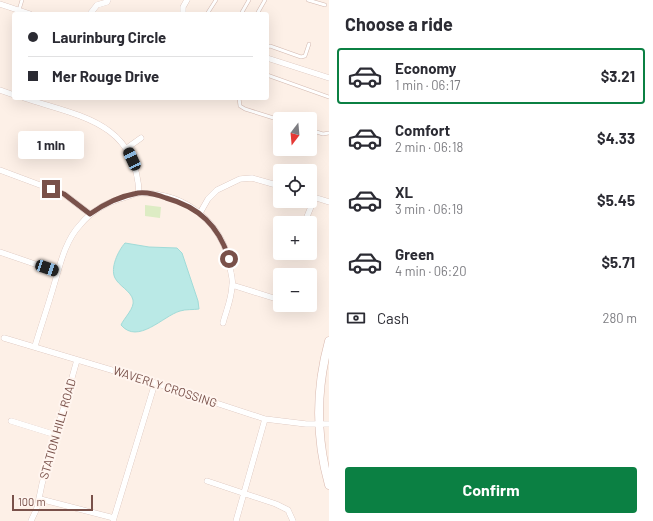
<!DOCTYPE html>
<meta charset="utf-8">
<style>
body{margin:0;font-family:Barlow,sans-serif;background:#f7f7f7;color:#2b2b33;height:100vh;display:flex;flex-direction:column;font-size:15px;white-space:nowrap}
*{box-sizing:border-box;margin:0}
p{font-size:13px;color:#7c7c81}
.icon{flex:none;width:22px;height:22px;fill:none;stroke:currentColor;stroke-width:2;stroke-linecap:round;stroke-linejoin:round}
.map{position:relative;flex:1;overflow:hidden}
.side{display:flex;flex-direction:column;background:#fff;width:324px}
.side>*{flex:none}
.hud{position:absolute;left:12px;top:12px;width:257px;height:88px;border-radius:4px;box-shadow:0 4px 16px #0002;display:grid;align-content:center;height:88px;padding:0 16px;background:#fff}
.needle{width:26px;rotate:196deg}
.controls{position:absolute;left:273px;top:112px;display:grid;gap:8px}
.controls a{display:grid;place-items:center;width:44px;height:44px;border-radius:4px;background:#fff;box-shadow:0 4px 16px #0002;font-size:20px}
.scale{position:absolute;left:12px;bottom:10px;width:81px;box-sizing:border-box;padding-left:4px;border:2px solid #79514a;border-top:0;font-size:11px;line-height:14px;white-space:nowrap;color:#79514a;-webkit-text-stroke:3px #fff5ef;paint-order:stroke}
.end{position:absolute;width:18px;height:18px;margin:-9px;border:5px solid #79514a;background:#fff;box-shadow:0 0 0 2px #fff}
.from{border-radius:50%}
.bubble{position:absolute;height:28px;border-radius:4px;background:#fff;box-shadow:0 4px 16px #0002;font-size:13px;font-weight:700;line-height:28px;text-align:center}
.car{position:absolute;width:12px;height:24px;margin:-12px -6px;border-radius:5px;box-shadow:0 0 3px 1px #0007;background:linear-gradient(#222 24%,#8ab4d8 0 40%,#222 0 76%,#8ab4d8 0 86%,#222 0)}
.hud b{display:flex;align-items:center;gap:14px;height:38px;font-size:15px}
.hud b+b{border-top:1px solid #e1e1e2}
.hud i{width:10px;height:10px;background:#2b2b33}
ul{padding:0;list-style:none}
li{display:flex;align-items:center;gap:12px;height:56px;margin:0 8px 6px;padding:0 8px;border:2px solid transparent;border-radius:4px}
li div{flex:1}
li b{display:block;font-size:15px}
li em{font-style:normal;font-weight:700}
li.selected{border-color:#0b8043}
li>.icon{width:36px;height:36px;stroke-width:1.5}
h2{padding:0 16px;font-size:18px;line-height:48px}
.pay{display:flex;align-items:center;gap:10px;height:44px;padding:0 16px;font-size:15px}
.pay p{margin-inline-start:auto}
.action{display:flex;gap:8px;margin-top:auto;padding:8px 16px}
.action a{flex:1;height:46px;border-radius:4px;background:#0b8043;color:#fff;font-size:16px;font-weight:700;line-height:46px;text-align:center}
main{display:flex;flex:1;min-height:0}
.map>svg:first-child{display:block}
.green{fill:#ddecc4}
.water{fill:#bae9e6;stroke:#a0dbd8}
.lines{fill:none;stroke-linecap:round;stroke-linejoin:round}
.service-casing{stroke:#d3b8af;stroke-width:4}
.minor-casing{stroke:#d3b8af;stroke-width:6}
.secondary-casing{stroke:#d8b8ae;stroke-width:9}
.service{stroke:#fff;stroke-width:3}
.minor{stroke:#fff;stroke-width:5.5}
.secondary{stroke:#fff;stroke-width:8}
.route{stroke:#79514a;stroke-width:5}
.labels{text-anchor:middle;stroke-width:4;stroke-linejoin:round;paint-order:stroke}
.street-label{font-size:12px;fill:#79514a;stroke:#fff5ef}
</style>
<main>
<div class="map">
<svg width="329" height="521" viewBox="0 0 329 521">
<rect width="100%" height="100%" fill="#fdf0e7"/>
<path class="green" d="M145 205 161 207 160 218 145 216Z"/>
<path class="water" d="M125 243 149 247 177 248 182 253 198 301 199 309C193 310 186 309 180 311 163 316 138 345 121 325 124 318 135 308 133 300 131 291 119 286 115 278 110 268 118 251 125 243Z"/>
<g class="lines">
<g class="service-casing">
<path id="service" d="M308 0 325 5
M19 10 22 0
M207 14 216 0
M241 14 249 0
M257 14 265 0
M267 47 270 46 301 57 305 56 309 44
M267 75 329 97
M239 98 240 106 245 109 280 120
M310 130 323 134 329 133"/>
</g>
<g class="minor-casing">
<path id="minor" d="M0 4 30 14
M90 14 97 5 107 2 108 0
M183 14V7L187 0
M267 58 329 78
M0 90 14 95
M24 98C79 116 136 122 139 193
M127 148 141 138
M0 170 64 194 90 214
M310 196 329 202
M200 213 208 199 217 190 240 179 252 178 280 186
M306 219 315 197
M0 252 58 272
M232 285 280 300
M4 338 155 383 265 419 306 424H329
M35 346C41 326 48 306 54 285 60 265 65 241 80 225 92 210 107 202 126 197 130 196 135 193 140 193 188 193 226 225 231 273 232 277 233 281 232 285 232 298 226 311 223 323
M11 421 56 435
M207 481 276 504 288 510 293 521
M40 499 114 518
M31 521 37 508 42 484 77 360
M113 521 155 383
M236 521 265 419"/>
</g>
<g class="secondary-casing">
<path id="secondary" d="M329 341C316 388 316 438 329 485"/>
</g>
<use href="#service" class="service"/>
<use href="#minor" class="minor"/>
<use href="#secondary" class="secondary"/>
</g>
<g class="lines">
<path class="route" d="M51 189 64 194 90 214C104 204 121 196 138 193 147 192 158 195 166 198 199 207 219 226 229 259"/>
</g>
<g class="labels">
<g class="street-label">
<text transform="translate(165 387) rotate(18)" y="4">WAVERLY CROSSING</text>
<text transform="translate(58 429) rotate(-74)" y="4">STATION HILL ROAD</text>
</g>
</g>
</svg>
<div class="controls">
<a><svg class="needle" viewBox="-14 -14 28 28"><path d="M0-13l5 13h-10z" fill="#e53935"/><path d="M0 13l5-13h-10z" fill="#7c7c81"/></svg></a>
<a><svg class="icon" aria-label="locate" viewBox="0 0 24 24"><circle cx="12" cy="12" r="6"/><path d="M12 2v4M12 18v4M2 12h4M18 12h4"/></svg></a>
<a>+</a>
<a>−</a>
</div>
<div class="scale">100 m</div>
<i class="end from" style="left:229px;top:259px"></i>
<i class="end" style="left:51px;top:189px"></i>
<div class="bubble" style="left:18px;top:131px;width:66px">1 min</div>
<i class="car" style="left:132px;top:159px;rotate:335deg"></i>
<i class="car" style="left:47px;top:268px;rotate:109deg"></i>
<div class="hud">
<b><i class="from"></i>Laurinburg Circle</b>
<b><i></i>Mer Rouge Drive</b>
</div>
</div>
<section class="side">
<h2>Choose a ride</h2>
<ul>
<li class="selected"><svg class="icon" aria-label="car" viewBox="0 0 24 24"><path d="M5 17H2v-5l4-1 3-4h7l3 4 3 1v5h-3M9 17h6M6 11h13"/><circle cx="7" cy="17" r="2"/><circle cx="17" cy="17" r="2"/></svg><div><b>Economy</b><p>1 min · 06:17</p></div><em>$3.21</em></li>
<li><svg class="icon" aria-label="car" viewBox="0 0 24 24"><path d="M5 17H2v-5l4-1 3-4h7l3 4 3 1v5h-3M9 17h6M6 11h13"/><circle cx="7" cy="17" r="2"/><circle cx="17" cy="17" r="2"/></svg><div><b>Comfort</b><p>2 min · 06:18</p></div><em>$4.33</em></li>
<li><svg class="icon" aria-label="car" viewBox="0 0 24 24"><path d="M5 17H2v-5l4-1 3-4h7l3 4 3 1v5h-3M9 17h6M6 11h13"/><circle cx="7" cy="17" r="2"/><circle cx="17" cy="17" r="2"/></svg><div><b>XL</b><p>3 min · 06:19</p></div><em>$5.45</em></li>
<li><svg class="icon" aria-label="car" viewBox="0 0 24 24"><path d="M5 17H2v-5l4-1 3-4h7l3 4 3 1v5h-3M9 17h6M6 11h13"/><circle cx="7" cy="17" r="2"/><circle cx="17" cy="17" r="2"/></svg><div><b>Green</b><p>4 min · 06:20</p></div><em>$5.71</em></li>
</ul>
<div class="pay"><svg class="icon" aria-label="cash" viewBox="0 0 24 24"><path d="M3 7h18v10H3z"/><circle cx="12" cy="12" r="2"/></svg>Cash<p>280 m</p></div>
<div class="action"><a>Confirm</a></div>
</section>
</main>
